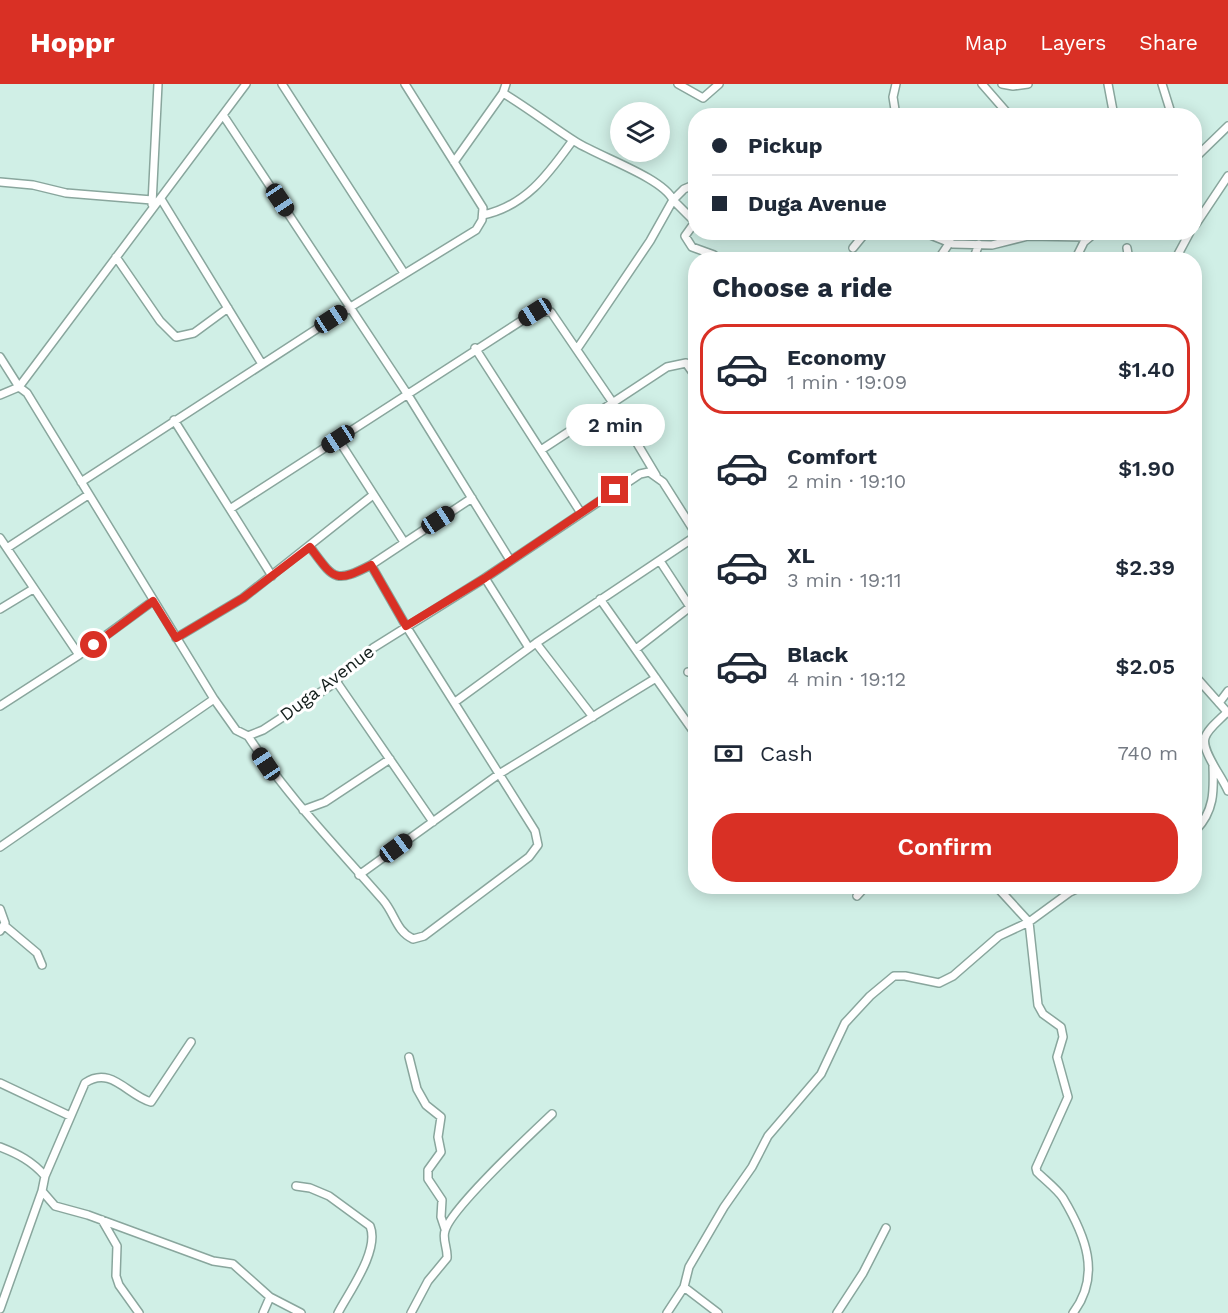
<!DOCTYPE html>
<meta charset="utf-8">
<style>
body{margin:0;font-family:"Work Sans",sans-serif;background:#f2f2f3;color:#1f2937;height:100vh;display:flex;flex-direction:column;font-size:22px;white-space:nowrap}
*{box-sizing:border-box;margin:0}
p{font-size:20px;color:#747a83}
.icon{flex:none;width:33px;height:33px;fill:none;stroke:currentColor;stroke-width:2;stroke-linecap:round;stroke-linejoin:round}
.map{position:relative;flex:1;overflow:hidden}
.side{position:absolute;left:688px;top:168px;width:514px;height:642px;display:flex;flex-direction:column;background:#fff;border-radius:24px;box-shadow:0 3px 15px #0003}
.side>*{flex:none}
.banner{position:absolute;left:688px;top:24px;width:514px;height:132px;border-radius:24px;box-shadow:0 3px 15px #0003;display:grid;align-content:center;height:132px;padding:0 24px;background:#fff}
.controls{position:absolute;left:610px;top:18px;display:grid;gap:12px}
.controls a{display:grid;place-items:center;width:60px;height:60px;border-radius:50%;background:#fff;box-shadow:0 3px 15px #0003;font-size:30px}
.end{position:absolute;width:27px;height:27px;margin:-14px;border:8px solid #d93025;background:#fff;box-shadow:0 0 0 3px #fff}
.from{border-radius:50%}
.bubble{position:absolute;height:42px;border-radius:21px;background:#fff;box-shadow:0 3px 15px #0003;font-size:20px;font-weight:600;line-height:42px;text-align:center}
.car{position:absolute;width:18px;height:36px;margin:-18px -9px;border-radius:8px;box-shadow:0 0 4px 2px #0007;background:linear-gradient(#222 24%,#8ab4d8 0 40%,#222 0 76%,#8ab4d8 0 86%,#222 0)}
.banner b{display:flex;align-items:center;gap:21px;height:57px;font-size:22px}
.banner b+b{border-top:2px solid #e0e1e3}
.banner i{width:15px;height:15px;background:#1f2937}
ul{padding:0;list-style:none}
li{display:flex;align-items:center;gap:18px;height:90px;margin:0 12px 9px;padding:0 12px;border:3px solid transparent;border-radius:24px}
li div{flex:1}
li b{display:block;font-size:22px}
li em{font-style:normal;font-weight:600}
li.on{border-color:#d93025}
li>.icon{width:54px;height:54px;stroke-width:1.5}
h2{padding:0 24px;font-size:27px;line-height:72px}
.pay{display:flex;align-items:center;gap:15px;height:66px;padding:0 24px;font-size:22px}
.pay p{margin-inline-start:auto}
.primary-button{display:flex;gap:12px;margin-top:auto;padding:12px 24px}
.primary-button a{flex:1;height:69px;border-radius:24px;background:#d93025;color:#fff;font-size:24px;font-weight:600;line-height:69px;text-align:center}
header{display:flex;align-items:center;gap:36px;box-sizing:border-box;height:84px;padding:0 30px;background:#d93025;color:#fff}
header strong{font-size:28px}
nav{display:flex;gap:33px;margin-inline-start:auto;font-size:21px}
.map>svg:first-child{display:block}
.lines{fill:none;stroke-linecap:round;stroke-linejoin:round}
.street-casing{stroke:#89a69d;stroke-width:10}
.street{stroke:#fff;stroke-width:7}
.route{stroke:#d93025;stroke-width:8}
.labels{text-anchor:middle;stroke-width:6;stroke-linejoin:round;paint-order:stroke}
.street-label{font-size:18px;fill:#121d1a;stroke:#fff}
</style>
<header>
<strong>Hoppr</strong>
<nav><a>Map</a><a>Layers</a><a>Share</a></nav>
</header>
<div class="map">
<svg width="1228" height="1229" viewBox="0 0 1228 1229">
<rect width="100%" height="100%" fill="#d0efe6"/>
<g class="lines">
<g class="street-casing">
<path id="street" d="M282 0 404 189
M678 0 703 14 719 0
M982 0 1010 32
M1002 0 1013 2 1028 0
M1108 0 1114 32
M1162 0 1172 32
M503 9C528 24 551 42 576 58 600 73 663 94 673 116L650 157 577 265
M223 31 408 311 510 476
M896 32 893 13 896 0
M1196 73 1228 42
M454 78 503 9 506 0
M0 98 33 101 66 109 152 116
M696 100 684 105 673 116 695 138 685 152 692 163 714 171 715 176
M161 115 262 280
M152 120 158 0
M483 131C526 122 549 89 573 56
M1196 140 1228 92
M923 148 953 160 992 161 1028 152 1087 153
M853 164 866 148
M1127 164 1129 176
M116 173 160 237 176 253 194 249 228 224
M938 176 950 158
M973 176 979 160
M1075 176 1084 158 1096 148
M1175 176 1190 148
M475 264 581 429
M0 273 19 303
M19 303 246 0
M0 311 19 303 27 309 214 615 236 646 248 652 263 646 330 602 373 564 485 494 640 390 649 388 663 398 696 450
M174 336 272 492
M338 355 404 458
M541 366 667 283 686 279 696 293
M81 398 349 224 476 146 482 136 483 124 405 0
M230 425 535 228H551L613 319 656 391
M0 454 79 571
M7 464 88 411
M660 477 696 532
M371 481 472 414
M485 494 529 564
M600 515 696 651
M0 525 33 505
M176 554 243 514 373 411
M536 559 593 633
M636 565 690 523
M688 588 696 589
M1196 593 1228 629
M336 597 433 738
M455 618 536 559 696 452
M1219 619 1228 607
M0 622 79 571 153 517
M1227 628C1221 635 1207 645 1205 654 1201 667 1223 694 1228 707
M248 652C287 712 336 762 383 816 395 830 396 847 413 855L424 852 529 773 538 761 535 747 406 542 371 481C334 500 334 495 310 463
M303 726 325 718 390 675
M1196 746C1214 727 1214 708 1213 682
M0 763 214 615
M359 791 499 690 656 594
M996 802 1029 838 1038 921 1043 930 1061 943 1063 953 1057 973 1068 1013 1036 1084 1037 1088C1045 1096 1057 1105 1063 1114 1085 1151 1102 1191 1073 1229
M857 812 866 802
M0 825 5 839 0 847
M5 842 37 869 42 881
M409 973 417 1005 426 1021 441 1033 438 1053 441 1068 428 1086V1095L442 1116 441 1133 445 1145
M0 999 70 1032
M0 1063C18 1070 32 1077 45 1092L42 1107 55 1122 88 1131 213 1177 233 1180 270 1213 301 1229
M45 1092 85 999C111 981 128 1012 151 1018L191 958
M296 1102 310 1104 329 1112 370 1142C380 1166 349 1208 338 1229
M102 1136 117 1162 116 1192 119 1201 139 1229
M684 1203 718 1229
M0 1225 42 1107
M263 1229 270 1213
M411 1229 428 1197 447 1174C448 1165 442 1155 445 1147 450 1125 532 1049 552 1030
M667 1229 684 1203 689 1183 724 1123 752 1083 768 1052 821 990 845 939 870 912 894 892H905L939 899 953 892 999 852 1029 838 1070 808 1083 802
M837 1229 863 1189 886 1144"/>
</g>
<use href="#street" class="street"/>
</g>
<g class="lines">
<path class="route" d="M94 561 153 517 176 554 243 514 310 463C334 495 334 500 371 481L406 542 485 494 615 406"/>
</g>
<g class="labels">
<g class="street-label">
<text transform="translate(327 599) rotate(-37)" y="6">Duga Avenue</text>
</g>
</g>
</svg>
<div class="controls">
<a><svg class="icon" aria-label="layers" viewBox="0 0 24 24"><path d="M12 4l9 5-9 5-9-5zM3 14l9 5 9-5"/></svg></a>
</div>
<i class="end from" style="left:94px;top:561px"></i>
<i class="end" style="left:615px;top:406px"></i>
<div class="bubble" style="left:566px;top:320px;width:99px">2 min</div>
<i class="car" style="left:280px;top:116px;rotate:146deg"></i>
<i class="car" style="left:535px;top:228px;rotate:238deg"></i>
<i class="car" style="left:331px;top:235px;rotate:57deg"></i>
<i class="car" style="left:338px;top:355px;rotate:237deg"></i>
<i class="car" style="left:438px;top:436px;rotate:57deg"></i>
<i class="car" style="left:266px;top:680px;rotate:326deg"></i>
<i class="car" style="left:396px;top:764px;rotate:54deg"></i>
<div class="banner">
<b><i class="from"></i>Pickup</b>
<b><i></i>Duga Avenue</b>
</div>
<section class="side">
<h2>Choose a ride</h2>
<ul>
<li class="on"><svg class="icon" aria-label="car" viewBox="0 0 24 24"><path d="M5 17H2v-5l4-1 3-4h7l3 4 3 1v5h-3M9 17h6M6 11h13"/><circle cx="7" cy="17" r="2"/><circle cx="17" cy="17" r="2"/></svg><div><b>Economy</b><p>1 min · 19:09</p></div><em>$1.40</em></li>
<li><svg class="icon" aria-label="car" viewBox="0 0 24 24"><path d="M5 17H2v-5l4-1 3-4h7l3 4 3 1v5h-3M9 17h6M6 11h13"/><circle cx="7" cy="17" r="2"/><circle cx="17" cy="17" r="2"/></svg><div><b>Comfort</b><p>2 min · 19:10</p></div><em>$1.90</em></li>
<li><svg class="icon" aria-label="car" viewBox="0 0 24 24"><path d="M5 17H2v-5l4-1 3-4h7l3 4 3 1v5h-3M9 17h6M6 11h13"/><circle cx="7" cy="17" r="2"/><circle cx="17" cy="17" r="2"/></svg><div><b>XL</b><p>3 min · 19:11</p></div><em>$2.39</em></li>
<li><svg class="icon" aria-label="car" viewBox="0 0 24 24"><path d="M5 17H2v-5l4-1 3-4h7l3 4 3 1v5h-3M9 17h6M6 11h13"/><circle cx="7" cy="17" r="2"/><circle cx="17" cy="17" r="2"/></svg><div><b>Black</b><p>4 min · 19:12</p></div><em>$2.05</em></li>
</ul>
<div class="pay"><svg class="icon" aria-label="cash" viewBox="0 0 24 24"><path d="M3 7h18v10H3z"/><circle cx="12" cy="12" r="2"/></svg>Cash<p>740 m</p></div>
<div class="primary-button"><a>Confirm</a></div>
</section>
</div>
